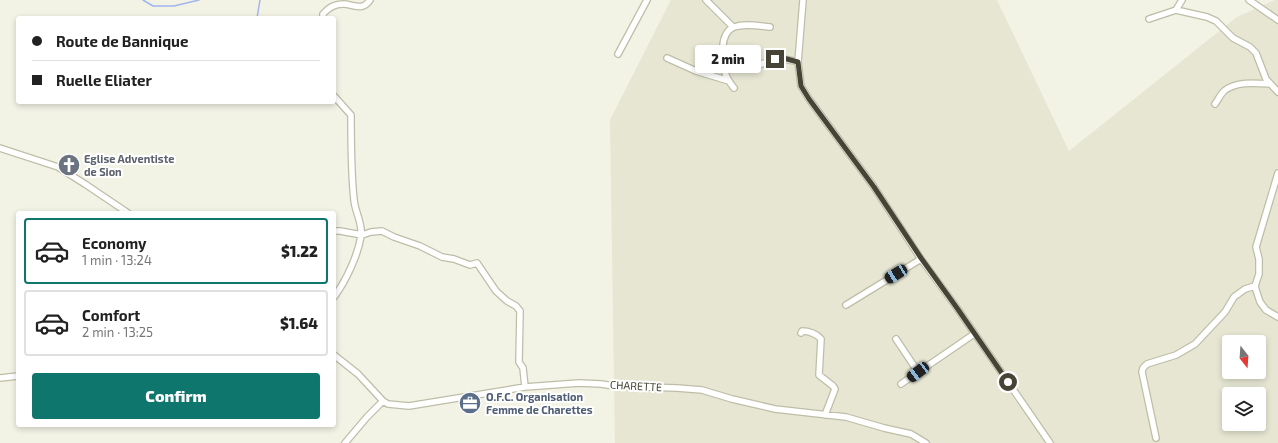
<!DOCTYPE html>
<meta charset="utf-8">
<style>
body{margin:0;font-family:"Exo 2",sans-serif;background:#f2f2f2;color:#222;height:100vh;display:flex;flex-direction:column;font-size:15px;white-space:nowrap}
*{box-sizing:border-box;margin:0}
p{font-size:13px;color:#767676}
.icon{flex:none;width:22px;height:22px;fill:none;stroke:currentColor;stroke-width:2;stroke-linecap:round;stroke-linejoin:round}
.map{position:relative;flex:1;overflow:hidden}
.details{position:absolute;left:16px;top:211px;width:320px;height:216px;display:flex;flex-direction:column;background:#fff;border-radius:4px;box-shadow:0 2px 6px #0003}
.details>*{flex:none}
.banner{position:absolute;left:16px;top:16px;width:320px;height:88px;border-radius:4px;box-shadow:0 2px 6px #0003;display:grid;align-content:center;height:88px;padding:0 16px;background:#fff}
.needle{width:26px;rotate:163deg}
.tools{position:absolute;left:1222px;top:335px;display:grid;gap:8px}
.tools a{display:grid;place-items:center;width:44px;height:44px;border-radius:4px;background:#fff;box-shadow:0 2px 6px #0003;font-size:20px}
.end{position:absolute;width:18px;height:18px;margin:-9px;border:5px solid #454435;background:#fff;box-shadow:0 0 0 2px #fff}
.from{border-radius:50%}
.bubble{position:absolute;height:28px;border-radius:4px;background:#fff;box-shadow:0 2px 6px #0003;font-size:13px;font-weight:800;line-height:28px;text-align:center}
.car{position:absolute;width:12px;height:24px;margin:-12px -6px;border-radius:5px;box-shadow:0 0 3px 1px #0007;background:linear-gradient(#222 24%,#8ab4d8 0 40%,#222 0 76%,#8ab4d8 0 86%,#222 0)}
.banner b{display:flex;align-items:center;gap:14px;height:38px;font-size:15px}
.banner b+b{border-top:1px solid #e0e0e0}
.banner i{width:10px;height:10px;background:#222}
ul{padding:7px 0 0;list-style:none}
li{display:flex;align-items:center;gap:12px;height:66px;margin:0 8px 6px;padding:0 8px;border:2px solid #e0e0e0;border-radius:4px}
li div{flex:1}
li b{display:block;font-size:15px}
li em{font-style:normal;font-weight:800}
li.selected{border-color:#0f766e}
li>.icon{width:36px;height:36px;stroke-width:1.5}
.cta{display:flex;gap:8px;margin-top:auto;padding:8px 16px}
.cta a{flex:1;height:46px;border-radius:4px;background:#0f766e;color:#fff;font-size:16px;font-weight:800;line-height:46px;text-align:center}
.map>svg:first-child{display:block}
.residential{fill:#e6e6d3;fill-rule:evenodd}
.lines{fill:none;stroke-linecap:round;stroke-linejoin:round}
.stream{stroke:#a1b5ef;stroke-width:1.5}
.minor-casing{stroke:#bebea8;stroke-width:8}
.minor{stroke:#fff;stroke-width:5.5}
.route{stroke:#454435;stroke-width:5}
.labels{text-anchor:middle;stroke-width:4;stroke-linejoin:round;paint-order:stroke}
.worship-label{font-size:11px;font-weight:bold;fill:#5b616d;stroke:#fff;text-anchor:start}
.street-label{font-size:11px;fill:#454435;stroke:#fff}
.service-label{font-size:11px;font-weight:bold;fill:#4e5e75;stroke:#fff;text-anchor:start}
</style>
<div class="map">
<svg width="1278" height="443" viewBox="0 0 1278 443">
<rect width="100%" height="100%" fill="#f2f2e5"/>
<path class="residential" d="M671 0H997L1069 151 1237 17 1275 0H1278V443H615L610 120ZM1229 342H1259V372H1229ZM1229 394H1259V424H1229Z"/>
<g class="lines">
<path class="stream" d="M143 0 153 6H174L199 0
M257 18 260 0"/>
<g class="minor-casing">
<path id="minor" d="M706 0 733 27
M803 0 798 62 801 86 809 99 874 187 921 259 957 308 1050 443
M1249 0 1278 20
M1176 10 1207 17 1216 21 1233 38 1250 47 1256 53 1266 79 1278 92
M323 18V14C328 8 335 4 343 4 353 4 362 12 370 0
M1149 19 1176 10 1182 0
M618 54 647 0
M667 58 696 71 729 81
M757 66C775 58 779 57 798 62
M734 88C730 83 726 78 725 72 722 59 719 33 734 27 745 23 759 26 770 27
M334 96 351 115C351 144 351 172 354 200 355 212 363 224 361 236 358 255 346 281 334 297
M1215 104C1218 100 1220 95 1224 91 1236 81 1256 83 1270 84
M0 148 58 167 85 184 128 213
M1278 173 1256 247 1259 259V274L1255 286 1256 290 1260 302 1266 310 1278 317
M334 231H340L362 235 371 232 382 231 394 237 420 246 442 257 454 259 470 265 477 263 496 291 507 301 516 306 520 311 519 362 523 368 525 387
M846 305 921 259
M801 333 802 331C809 331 817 334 821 339L819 375 833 386 835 389 825 415
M896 339 918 372
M334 355 358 374 383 401 388 404 409 406 525 387 579 383 601 384 614 386 677 388 702 390 732 399 775 409 846 417 884 428 911 434 926 443
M0 378 18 376
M901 384 974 334
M1156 438 1142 372 1143 368 1147 364 1176 355 1195 344 1225 312 1234 297 1245 289 1255 286
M345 443 367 417 383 401"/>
</g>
<use href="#minor" class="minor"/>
</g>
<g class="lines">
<path class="route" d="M775 59 783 58 798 62 801 86 809 99 874 187 921 258 957 308 1008 382"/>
</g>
<defs>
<g id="church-disc" transform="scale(1.15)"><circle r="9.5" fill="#6b7280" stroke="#fff"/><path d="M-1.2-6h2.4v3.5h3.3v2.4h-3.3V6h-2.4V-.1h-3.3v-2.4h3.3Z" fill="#fff"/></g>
<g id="office-disc" transform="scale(1.15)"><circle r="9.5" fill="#5c6f8a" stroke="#fff"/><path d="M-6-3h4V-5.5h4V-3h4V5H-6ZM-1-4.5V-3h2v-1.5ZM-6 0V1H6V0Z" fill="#fff"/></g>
</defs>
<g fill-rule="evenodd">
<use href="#church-disc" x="69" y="165"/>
<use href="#office-disc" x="470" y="403"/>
</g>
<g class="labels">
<g class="worship-label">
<text x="84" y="163">Eglise Adventiste<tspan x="84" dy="13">de Sion</tspan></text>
</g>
<g class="street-label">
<text transform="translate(636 386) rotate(3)" y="4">CHARETTE</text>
</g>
<g class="service-label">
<text x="486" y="401">O.F.C. Organisation<tspan x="486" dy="13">Femme de Charettes</tspan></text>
</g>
</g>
</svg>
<div class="tools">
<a><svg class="needle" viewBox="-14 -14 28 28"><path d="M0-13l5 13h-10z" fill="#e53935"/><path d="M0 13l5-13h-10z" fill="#767676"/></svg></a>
<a><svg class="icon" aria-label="layers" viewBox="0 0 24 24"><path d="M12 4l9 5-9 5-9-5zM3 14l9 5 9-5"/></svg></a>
</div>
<i class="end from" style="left:1008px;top:382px"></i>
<i class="end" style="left:775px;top:59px"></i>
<div class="bubble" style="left:695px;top:45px;width:66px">2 min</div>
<i class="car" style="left:896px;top:274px;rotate:238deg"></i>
<i class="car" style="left:918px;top:372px;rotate:233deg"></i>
<div class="banner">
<b><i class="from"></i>Route de Bannique</b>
<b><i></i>Ruelle Eliater</b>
</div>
<section class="details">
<ul>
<li class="selected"><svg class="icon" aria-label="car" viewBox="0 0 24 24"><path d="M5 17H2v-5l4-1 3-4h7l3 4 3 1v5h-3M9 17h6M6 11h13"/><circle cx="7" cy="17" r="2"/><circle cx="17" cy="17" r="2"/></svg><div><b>Economy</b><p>1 min · 13:24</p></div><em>$1.22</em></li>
<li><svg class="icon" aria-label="car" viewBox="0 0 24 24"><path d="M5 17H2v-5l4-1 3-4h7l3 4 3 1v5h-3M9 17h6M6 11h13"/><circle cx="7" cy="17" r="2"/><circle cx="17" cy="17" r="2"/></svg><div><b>Comfort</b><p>2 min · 13:25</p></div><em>$1.64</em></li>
</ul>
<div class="cta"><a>Confirm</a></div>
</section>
</div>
